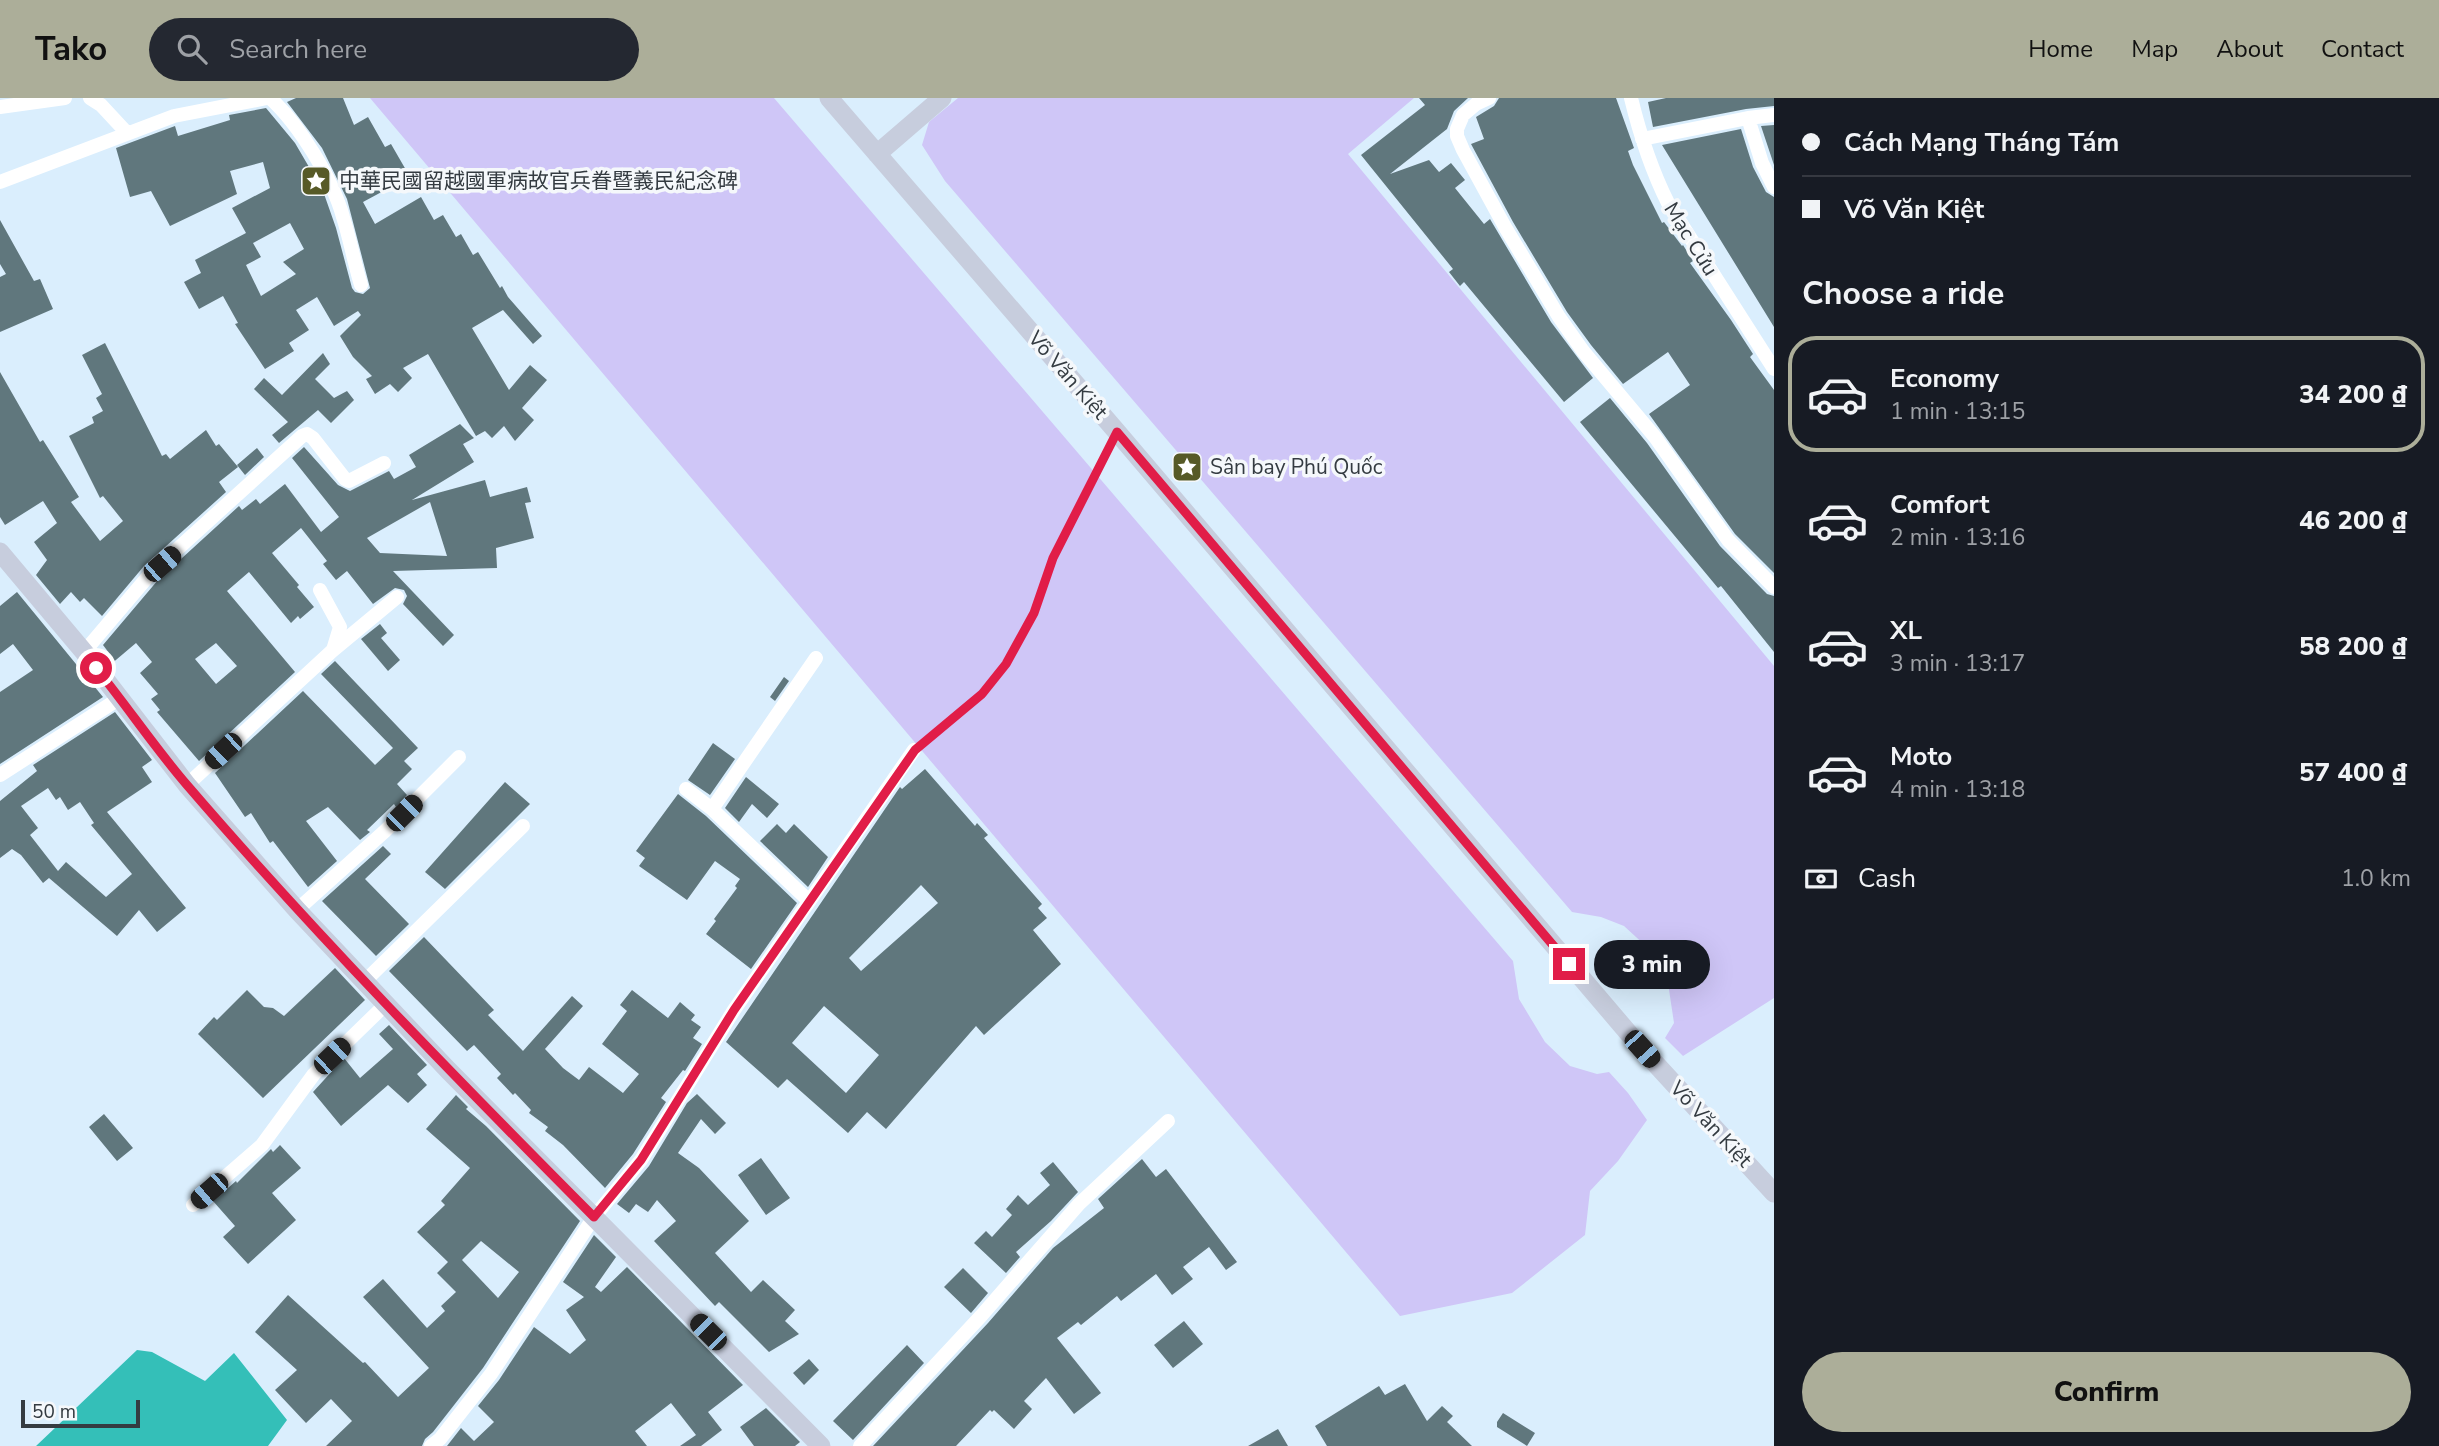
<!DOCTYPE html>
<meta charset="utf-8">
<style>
body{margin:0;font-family:"Nunito Sans","Noto Sans SC",sans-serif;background:#242831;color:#f1f3f6;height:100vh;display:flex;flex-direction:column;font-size:26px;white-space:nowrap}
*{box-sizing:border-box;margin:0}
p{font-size:23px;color:#9ea1a6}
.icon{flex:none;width:38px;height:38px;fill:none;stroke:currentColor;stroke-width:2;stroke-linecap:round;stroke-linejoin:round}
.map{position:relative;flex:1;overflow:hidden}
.drawer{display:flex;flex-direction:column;background:#171b24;width:665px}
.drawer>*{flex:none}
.guide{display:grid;align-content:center;height:154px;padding:0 28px;background:#171b24}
.scale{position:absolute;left:21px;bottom:18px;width:119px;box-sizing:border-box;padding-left:7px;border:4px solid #343b41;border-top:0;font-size:19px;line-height:24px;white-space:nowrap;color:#343b41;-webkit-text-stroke:5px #f5f8fb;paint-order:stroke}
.end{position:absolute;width:32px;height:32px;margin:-16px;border:9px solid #e11d48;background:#fff;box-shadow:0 0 0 4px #fff}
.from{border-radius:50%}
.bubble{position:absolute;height:49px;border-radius:24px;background:#171b24;box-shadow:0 7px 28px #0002;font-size:23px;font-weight:800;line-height:49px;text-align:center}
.car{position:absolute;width:21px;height:42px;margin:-21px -10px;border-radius:9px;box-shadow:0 0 5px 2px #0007;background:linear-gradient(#222 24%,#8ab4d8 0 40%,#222 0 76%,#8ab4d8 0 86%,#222 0)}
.guide b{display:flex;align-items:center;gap:24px;height:66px;font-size:26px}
.guide b+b{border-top:2px solid #363941}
.guide i{width:18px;height:18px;background:#f1f3f6}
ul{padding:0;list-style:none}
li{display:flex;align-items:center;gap:21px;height:116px;margin:0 14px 10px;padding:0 14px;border:4px solid transparent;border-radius:28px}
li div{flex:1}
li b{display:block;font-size:26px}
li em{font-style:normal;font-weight:800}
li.on{border-color:#acae99}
li>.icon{width:63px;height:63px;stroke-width:1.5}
h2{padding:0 28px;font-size:32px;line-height:84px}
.pay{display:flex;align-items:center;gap:18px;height:77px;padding:0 28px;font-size:26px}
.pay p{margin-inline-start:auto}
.cta{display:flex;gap:14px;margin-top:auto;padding:14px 28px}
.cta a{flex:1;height:80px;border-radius:42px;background:#acae99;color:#111;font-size:28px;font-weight:800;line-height:80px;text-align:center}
header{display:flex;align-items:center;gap:42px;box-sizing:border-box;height:98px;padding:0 35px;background:#acae99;color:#111}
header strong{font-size:33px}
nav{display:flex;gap:38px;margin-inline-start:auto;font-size:24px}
.search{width:490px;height:63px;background:#242831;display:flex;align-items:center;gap:18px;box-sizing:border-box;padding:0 24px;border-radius:38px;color:#9ea1a6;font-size:26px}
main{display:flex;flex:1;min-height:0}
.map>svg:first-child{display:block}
.green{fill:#cfc6f7}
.water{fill:#34bfb8}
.building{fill:#60777d;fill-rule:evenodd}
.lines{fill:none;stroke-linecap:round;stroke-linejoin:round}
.lane{stroke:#fff;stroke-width:7}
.street{stroke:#fff;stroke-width:14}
.secondary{stroke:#c7cddd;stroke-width:19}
.route{stroke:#e11d48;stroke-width:9}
.labels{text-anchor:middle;stroke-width:7;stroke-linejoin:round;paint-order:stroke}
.poi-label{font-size:21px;fill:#343b41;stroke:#f5f8fb;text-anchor:start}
.street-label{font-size:21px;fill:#343b41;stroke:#f5f8fb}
</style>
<header>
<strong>Tako</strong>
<div class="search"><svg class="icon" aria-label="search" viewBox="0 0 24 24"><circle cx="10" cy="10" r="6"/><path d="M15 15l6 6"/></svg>Search here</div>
<nav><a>Home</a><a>Map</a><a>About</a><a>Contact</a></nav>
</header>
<main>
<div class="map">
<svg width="1774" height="1348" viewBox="0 0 1774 1348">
<rect width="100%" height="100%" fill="#daeefd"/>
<path class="green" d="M370 0H774L1513 863 1519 901 1545 944 1570 968 1597 976 1609 974 1628 995 1647 1022 1618 1063 1590 1093 1585 1137 1512 1195 1400 1218Z
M958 0H1414L1348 56 1774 568V900L1683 958 1665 940 1674 925 1668 885 1648 850 1624 828 1601 819 1572 814 945 83 922 47 929 24Z"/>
<path class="water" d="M137 1252 152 1254 205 1283 234 1255 287 1322 268 1348H36Z"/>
<path class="building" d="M296 0H343L354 27 368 19 385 49 391 46 406 72 385 84 389 90 363 104 375 126 421 99 434 122 443 117 456 139 461 136 473 157 478 154 500 190 502 188 508 199 542 238 533 246 503 212 472 230 509 292 530 267 547 282 522 310 534 322 515 343 504 328 492 340 485 333 476 338 428 256 403 270 412 280 398 294 390 286 375 296 366 281 372 278 353 259 340 238 361 217 358 213 334 228 317 199 296 212 309 232 289 245 294 253 265 271 235 226 238 225 223 198 199 211 184 184 201 175 195 162 246 135 232 110 270 90 263 64 230 73 237 96 170 128 151 93 130 99 116 50 175 28 178 38 230 22 229 17 266 10 295 45 323 93 336 130 352 190 355 194 363 196 370 190 347 101 322 50 287 4ZM290 125 304 151 283 164 296 176 261 198 246 167 261 159 253 145Z
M1419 0H1468L1454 13 1447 31 1390 76 1429 62 1439 74 1451 65 1465 82 1455 90 1484 126 1490 121 1551 224 1593 280 1564 304 1464 184 1460 188 1449 174 1453 171 1361 57 1425 7Z
M1499 0H1616L1634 50 1628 53 1633 67 1662 125 1664 124 1682 148 1683 147 1693 163 1690 165 1731 222 1753 256 1750 259 1774 292V475L1735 436 1649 316 1690 287 1668 254 1623 286 1591 247 1567 214 1513 124 1471 46 1484 41 1476 19 1494 8Z
M1666 0H1774V8L1746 11 1653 29 1648 4Z
M1774 27V67L1761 28Z
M1741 31 1753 69 1766 94 1774 99V229L1662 47Z
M0 122 34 183 40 181 53 211 0 234V179L6 176 0 166Z
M105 245 162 358 166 356 170 361 206 332 216 348 219 346 238 369 219 384 226 394 144 468 102 518 84 500 80 504 71 494 60 506 36 477 47 462 34 444 57 425 43 403 5 427 0 419V274L40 344 43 342 79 399 71 404 100 443 123 423 103 398 100 400 69 338 94 325 92 319 103 313 96 300 102 296 82 257Z
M323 255 330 266 315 281 334 300 347 293 354 302 331 325 318 312 279 345 272 337 288 324 254 291 264 280 282 297Z
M1610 300 1647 345 1720 448 1767 496 1774 498V554L1721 488 1718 490 1580 324Z
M460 326 474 340 463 346 474 364 412 402 485 382 490 399 527 389 531 404 525 405 534 440 496 450 497 470 393 473 454 537 443 548 403 506 407 498 404 492 395 490 373 506 347 473 336 482 323 466 327 463 301 430 272 455 299 487 297 489 314 509 300 521 298 518 291 525 249 474 227 493 295 574 199 663 157 614 160 612 151 601 158 596 140 575 152 564 136 545 110 567 103 559 109 555 103 547 158 482 239 408 242 412 256 401 260 406 285 386 321 434 339 419 292 360 304 349 338 387 350 393 389 373 394 381 416 369 409 357ZM430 404 447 458 380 455 367 440ZM216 545 237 568 216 586 195 561Z
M257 350 264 359 245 377 237 367Z
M17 494 103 599 0 666V594L33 572 13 546 0 556V508Z
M380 526 387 535 381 540 400 562 388 573 361 541Z
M335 563 418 650 404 663 412 671 397 686 407 697 396 709 394 706 367 732 370 734 360 742 328 709 306 723 337 763 308 789 273 743 270 745 251 715 245 719 215 675 303 593 375 667 393 650 321 576Z
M784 579 789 583 775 603 770 599Z
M115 614 152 662 142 669 152 684 107 714 186 810 157 834 139 812 117 838 49 780 43 785 21 757 12 751 0 760V703L37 673 33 667ZM48 690 56 702 60 699 68 712 80 704 94 725 91 727 132 776 106 799 66 764 58 773 30 737 38 730 21 708Z
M713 645 735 661 710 697 688 682Z
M925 671 975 728 977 725 988 737 984 740 1042 806 1038 810 1047 820 1033 832 1061 866 984 937 976 928 886 1031 867 1014 848 1035 787 981 778 990 726 944 900 689 902 691ZM921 787 938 805 861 873 849 860ZM824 908 879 957 846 995 792 945Z
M746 679 779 706 767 720 752 706 739 724 725 710Z
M505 684 530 706 445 791 425 774Z
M678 696 706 718 797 805 751 871 706 836 716 823 714 821 737 790 735 788 740 781 715 763 687 802 639 768 645 760 636 753Z
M777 726 786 735 794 726 828 759 808 789 760 743Z
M383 748 391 756 365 781 409 826 376 858 322 803Z
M424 839 494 912 488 917 523 953 572 898 583 908 545 951 563 970 579 982 589 969 623 995 639 976 602 946 627 913 620 907 632 892 668 920 680 904 695 917 691 922 701 929 693 940 702 946 685 973 683 972 661 1000 666 1004 633 1056 605 1090 563 1047 545 1033 548 1029 529 1015 531 1012 515 995 513 997 497 980 501 976 474 947 467 953 389 873Z
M335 870 365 902 263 1000 198 936 214 919 217 922 247 892 264 909 273 910 284 918Z
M389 927 427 967 417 976 427 987 408 1005 388 987 341 1028 313 994 344 960 360 980 393 951 379 936Z
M697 996 726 1025 715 1036 701 1021 678 1055 699 1070 749 1123 715 1155 751 1194 763 1182 795 1212 785 1223 799 1236 769 1254 719 1204 715 1208 654 1143 676 1123 657 1102 648 1114 636 1106 629 1115 617 1106 649 1068 687 1005Z
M456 997 468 1009 466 1011 486 1028 580 1123 483 1270 433 1334 425 1341 422 1348H326L352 1323 331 1301 306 1325 275 1292 297 1272 255 1234 288 1197 363 1265 365 1264 398 1299 429 1270 363 1199 383 1181 427 1230 445 1213 441 1208 456 1194 437 1175 448 1164 417 1134 445 1107 441 1103 470 1070 426 1031ZM481 1143 519 1174 498 1200 462 1162Z
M104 1016 133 1050 117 1063 89 1029Z
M280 1047 301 1070 272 1095 296 1122 248 1166 223 1139 235 1128 213 1103 236 1083 237 1085 271 1051 273 1054Z
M761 1060 790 1100 766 1117 738 1077Z
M1142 1061 1156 1079 1166 1071 1237 1164 1226 1172 1209 1149 1183 1169 1193 1181 1172 1197 1156 1176 1121 1203 1117 1198 1081 1227 1078 1224 1057 1240 1101 1295 1074 1316 1046 1280 1024 1303 1032 1311 1014 1331 994 1312 992 1314 990 1312 956 1348H873L988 1225 1053 1150 1104 1110 1098 1101Z
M1053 1064 1078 1094 1051 1123 1016 1154 1020 1159 1006 1175 974 1145 986 1133 992 1139 1012 1117 1006 1111 1018 1097 1028 1107 1050 1087 1040 1075Z
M594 1137 616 1159 595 1189 601 1194 627 1169 743 1287 708 1314 722 1332 701 1348H680L696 1337 671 1305 635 1333 647 1348H447L461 1330 474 1343 494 1324 478 1308 499 1282 534 1229 570 1256 586 1242 566 1212 584 1199 563 1184Z
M963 1170 988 1195 971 1215 944 1189Z
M1184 1223 1203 1246 1173 1270 1154 1247Z
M907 1247 924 1265 853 1342 833 1323Z
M809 1261 819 1272 804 1287 793 1275Z
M1405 1286 1427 1323 1442 1308 1453 1318 1447 1324 1472 1348H1327L1315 1328 1379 1288 1385 1297Z
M766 1310 800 1344 795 1348H754L740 1329Z
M1503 1315 1535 1335 1527 1348 1497 1329V1324Z
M1278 1331 1288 1348H1248Z"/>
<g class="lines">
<path class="lane" d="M914 652 982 596 1006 566 1034 515 1053 460 1115 336"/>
<path class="street" d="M90 0 101 7 127 35
M270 0C299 26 333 82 343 119 350 141 354 164 361 187
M1489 0 1476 6 1463 17 1457 31V38L1463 52 1505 129 1559 219 1583 253 1655 339 1728 442 1774 489
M1631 0C1640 37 1651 71 1668 105L1774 271
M0 9 65 0
M1748 20 1762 65 1774 89
M1642 41 1748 20 1774 17
M0 84 174 18 267 0
M320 492 340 529 333 552
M84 554 151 475 302 338 307 336 313 340 345 381 349 383 384 365
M0 677 120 600
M187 687 332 553 397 499
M686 691 712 711 809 803
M712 711 816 560
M297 812 385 733 459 659
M365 883 523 728
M193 1107 262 1047 314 976 386 906
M431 1348 440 1341 491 1276 594 1119 641 1062 734 912 914 652
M860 1348 981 1218 1079 1106 1168 1023"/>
<path class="secondary" d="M829 0 1117 334 1642 951 1774 1095
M877 56 942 0
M0 454 84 554 187 687 297 812 448 972 821 1348"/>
</g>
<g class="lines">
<path class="route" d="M96 570C127 608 155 650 187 687 316 837 455 979 594 1119L641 1062 734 912 915 652 982 596 1006 566 1034 515 1053 460 1117 334 1569 866"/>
</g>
<defs>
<g id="sight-square" transform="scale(1.575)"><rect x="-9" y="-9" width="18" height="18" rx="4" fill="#575a27" stroke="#f5f8fb"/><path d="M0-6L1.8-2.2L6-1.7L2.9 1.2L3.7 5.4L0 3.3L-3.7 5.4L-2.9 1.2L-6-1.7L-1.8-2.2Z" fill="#fff"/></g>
</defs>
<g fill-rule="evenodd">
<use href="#sight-square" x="316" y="83"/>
<use href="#sight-square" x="1187" y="369"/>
</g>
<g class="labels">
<g class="poi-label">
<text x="339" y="90">中華民國留越國軍病故官兵眷暨義民紀念碑</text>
<text x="1210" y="376">Sân bay Phú Quốc</text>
</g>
<g class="street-label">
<text transform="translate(1691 141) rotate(58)" y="7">Mạc Cửu</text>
<text transform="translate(1068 277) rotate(49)" y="7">Võ Văn Kiệt</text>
<text transform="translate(1711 1026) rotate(47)" y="7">Võ Văn Kiệt</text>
</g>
</g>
</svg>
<div class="scale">50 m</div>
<i class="end from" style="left:96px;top:570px"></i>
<i class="end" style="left:1569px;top:866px"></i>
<div class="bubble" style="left:1594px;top:842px;width:116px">3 min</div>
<i class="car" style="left:162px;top:466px;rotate:49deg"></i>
<i class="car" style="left:223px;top:653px;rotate:227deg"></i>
<i class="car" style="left:404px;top:715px;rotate:45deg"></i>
<i class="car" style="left:1642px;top:951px;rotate:138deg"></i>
<i class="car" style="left:332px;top:958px;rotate:46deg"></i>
<i class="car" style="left:209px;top:1093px;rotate:229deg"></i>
<i class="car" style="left:708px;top:1234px;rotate:315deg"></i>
</div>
<section class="drawer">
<div class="guide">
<b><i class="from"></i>Cách Mạng Tháng Tám</b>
<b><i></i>Võ Văn Kiệt</b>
</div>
<h2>Choose a ride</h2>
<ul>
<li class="on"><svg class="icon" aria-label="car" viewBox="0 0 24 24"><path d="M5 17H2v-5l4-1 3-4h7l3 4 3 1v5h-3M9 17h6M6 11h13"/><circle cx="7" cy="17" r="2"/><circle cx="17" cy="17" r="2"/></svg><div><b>Economy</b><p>1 min · 13:15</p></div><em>34 200 ₫</em></li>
<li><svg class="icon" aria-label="car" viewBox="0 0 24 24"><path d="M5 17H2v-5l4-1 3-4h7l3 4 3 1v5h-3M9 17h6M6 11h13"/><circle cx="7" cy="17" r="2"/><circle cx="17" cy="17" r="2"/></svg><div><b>Comfort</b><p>2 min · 13:16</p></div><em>46 200 ₫</em></li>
<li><svg class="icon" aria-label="car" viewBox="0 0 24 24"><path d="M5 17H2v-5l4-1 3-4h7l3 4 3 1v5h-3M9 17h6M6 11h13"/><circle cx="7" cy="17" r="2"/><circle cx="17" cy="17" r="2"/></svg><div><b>XL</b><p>3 min · 13:17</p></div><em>58 200 ₫</em></li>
<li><svg class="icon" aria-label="car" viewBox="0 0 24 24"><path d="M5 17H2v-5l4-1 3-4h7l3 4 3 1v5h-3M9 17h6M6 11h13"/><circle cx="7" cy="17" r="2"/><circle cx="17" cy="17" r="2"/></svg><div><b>Moto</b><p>4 min · 13:18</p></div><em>57 400 ₫</em></li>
</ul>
<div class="pay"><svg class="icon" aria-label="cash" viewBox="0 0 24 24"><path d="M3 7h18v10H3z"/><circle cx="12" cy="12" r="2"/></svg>Cash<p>1.0 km</p></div>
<div class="cta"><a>Confirm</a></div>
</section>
</main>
